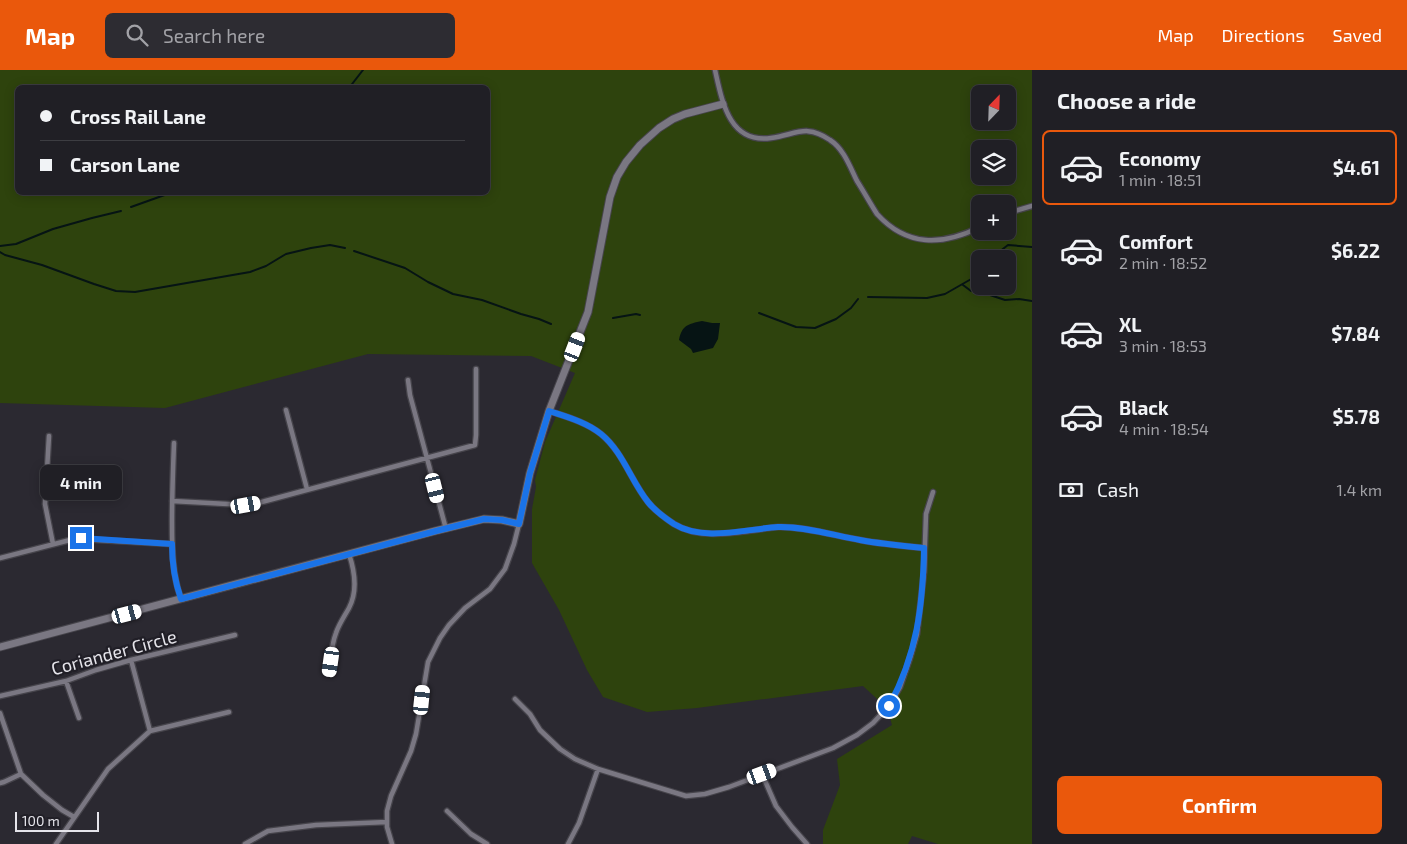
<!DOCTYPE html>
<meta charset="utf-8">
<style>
body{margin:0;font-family:"Exo 2",sans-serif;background:#2d2c32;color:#f1f3f6;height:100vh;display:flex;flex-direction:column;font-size:19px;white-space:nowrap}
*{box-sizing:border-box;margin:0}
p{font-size:16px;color:#a2a2a7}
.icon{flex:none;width:28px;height:28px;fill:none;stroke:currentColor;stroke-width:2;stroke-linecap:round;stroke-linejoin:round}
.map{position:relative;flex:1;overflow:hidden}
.side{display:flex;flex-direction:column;background:#201f25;width:375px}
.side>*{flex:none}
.hud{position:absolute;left:15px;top:15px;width:475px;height:110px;border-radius:8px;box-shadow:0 2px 12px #0003,0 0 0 1px #3d3d42;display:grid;align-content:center;height:110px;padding:0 25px;background:#201f25}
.needle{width:32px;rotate:23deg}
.fabs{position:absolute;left:971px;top:15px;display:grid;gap:10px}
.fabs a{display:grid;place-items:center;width:45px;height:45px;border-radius:8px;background:#201f25;box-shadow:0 2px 12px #0003,0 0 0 1px #3d3d42;font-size:25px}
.scale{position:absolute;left:15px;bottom:12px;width:84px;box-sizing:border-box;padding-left:5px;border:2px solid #e5e4ea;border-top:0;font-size:14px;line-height:18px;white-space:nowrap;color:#e5e4ea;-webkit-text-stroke:4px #211f27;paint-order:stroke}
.end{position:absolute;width:22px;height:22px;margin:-11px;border:6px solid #1a73e8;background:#fff;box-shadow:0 0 0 2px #fff}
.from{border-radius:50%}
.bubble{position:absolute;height:35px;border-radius:8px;background:#201f25;box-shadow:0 2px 12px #0003,0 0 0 1px #3d3d42;font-size:16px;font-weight:700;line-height:35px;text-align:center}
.car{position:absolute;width:15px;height:30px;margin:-15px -8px;border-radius:6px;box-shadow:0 0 4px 1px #0007;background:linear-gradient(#fff 24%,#345 0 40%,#fff 0 76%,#345 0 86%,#fff 0)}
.hud b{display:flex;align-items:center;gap:18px;height:48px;font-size:19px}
.hud b+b{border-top:1px solid #3d3d42}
.hud i{width:12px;height:12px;background:#f1f3f6}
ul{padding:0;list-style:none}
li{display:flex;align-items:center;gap:15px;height:75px;margin:0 10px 8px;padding:0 15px;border:2px solid transparent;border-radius:8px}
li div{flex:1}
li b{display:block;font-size:19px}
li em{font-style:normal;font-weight:700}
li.active{border-color:#ea580c}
li>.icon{width:45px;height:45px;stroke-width:1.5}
h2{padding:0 25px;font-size:22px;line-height:60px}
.pay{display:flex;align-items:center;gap:12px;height:55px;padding:0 25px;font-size:19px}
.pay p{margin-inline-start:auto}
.action{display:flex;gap:10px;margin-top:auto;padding:10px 25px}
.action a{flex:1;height:58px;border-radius:8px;background:#ea580c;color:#fff;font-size:20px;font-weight:700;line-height:58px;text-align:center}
header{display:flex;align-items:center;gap:30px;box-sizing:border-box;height:70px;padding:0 25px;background:#ea580c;color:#fff}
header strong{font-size:24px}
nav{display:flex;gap:28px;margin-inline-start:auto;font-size:18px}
.search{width:350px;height:45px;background:#2d2c32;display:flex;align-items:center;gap:12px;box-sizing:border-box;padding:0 18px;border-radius:8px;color:#a2a2a7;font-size:19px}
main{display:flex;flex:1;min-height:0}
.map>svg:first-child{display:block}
.green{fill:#2e430d;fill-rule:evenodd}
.water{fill:#061414}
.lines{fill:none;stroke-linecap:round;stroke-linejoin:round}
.stream{stroke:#061414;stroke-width:2}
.street-casing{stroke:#46444b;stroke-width:7}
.secondary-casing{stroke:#46444b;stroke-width:9}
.street{stroke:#7a7782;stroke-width:4.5}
.secondary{stroke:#7a7782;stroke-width:7}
.route{stroke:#1a73e8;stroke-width:6}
.labels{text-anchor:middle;stroke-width:4.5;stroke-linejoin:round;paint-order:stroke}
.street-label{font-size:18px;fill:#e5e4ea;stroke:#211f27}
</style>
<header>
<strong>Map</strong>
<div class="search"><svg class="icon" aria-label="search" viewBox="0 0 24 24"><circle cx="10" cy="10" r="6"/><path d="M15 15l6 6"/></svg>Search here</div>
<nav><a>Map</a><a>Directions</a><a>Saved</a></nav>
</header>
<main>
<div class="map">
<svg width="1032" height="774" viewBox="0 0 1032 774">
<rect width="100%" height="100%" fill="#2b2931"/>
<path class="green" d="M0 0H1032V774H938L912 766 908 774H823V760L840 715 837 689 892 655 887 638 863 616 697 638 647 642 603 627 587 600 559 540 532 493V439L536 417 535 410 545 372 575 303 531 286 368 284 165 338 0 333ZM18 18H488V122H18ZM980 24H1008V51H980ZM980 79H1008V106H980ZM980 134H1008V161H980ZM980 189H1008V216H980Z"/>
<path class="water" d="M702 251 712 253H720L718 269 713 278 693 283 691 279 679 270C682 255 688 254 702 251Z"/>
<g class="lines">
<path class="stream" d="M349 18 363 0
M131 137 173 122
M0 176 16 174 53 159 92 148 121 141
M354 181 405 198 428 212 453 224 482 230 521 244 539 249 551 254
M0 182 5 185 42 195 94 214 116 221 135 222 250 202 266 196 286 184 311 178 330 175 345 178
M990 189 1008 175 1032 177
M963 215 971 221
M984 223 1005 230 1019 229 1032 231
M868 227 927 228 945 224 980 204
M759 243 796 257 815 258 836 249 851 238 858 229
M613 248 636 244 640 245"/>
<g class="street-casing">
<path id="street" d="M715 0C722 31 729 74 771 68 795 65 806 53 830 70 844 79 850 97 857 111 864 122 870 133 877 144 907 177 942 176 980 157
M1008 143 1032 136
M408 310 410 325 446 459
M286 340 307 419
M549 341C567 347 586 352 601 364 623 382 631 411 648 432 655 441 665 448 674 454 703 472 746 460 778 457 803 456 836 466 860 470 881 474 903 476 924 478
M49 366 45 434 53 474
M174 373C173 399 172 425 172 452 172 478 172 504 181 529
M172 431 246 435 258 433 475 375 476 365V299
M0 488 70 470 81 469 172 474
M131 590 150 661
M329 602C331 589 331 576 336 563 339 554 344 547 349 538 358 521 355 502 349 484
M66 611 79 648
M0 626 66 611 96 600 131 590 235 565
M515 629 530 644 540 660 560 679 575 689 598 699 686 726 705 724 729 717 833 678 857 665 873 653 889 636 900 617 910 588 917 564 924 502 926 444 933 422
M0 643 21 704 43 725 62 740 74 747
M762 704 776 736 792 757 807 774
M0 713 4 712 21 704
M447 741 471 764 487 774
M56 774 108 699 150 661 229 642
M245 774 268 761 316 755 387 752
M392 774 387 757V741L391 726 411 681 416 664 428 592 440 568 449 555 465 538 490 519 505 499 514 474 519 454
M568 774 579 753 598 699"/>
</g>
<g class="secondary-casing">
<path id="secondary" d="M0 577 435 461 484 449 502 450 519 454 530 403 549 341 588 242 610 127 617 107 626 92 640 75 659 58 673 49 685 44 723 34"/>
</g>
<use href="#street" class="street"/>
<use href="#secondary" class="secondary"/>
</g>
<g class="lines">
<path class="route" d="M81 468 172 474C172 493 175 512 181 529L436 461 484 449 502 450 519 454 530 403 549 341C567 347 586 352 601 364 623 382 631 411 648 432 655 441 665 448 674 454 703 472 746 459 778 457 803 456 836 466 860 470 881 474 903 476 924 478 923 536 917 584 889 636"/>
</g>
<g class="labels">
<g class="street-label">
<text transform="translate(114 583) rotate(-15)" y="6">Coriander Circle</text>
</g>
</g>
</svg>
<div class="fabs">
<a><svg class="needle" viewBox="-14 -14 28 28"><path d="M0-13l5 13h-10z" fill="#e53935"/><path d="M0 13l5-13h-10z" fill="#a2a2a7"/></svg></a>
<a><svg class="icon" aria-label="layers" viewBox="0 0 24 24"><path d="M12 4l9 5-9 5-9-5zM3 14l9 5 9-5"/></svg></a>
<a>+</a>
<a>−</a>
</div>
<div class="scale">100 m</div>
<i class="end from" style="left:889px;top:636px"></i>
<i class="end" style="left:81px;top:468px"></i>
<div class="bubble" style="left:40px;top:395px;width:82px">4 min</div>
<i class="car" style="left:575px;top:277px;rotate:21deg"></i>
<i class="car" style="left:435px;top:418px;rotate:166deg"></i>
<i class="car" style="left:246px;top:435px;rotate:80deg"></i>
<i class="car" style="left:127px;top:544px;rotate:75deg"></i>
<i class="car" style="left:331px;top:592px;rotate:188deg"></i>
<i class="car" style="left:422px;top:630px;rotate:6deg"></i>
<i class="car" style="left:762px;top:704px;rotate:70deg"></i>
<div class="hud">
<b><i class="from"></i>Cross Rail Lane</b>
<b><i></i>Carson Lane</b>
</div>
</div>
<section class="side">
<h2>Choose a ride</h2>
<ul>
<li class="active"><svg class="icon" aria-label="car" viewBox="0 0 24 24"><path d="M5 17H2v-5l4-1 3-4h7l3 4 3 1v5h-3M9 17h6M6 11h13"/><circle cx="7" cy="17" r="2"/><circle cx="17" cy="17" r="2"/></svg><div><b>Economy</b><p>1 min · 18:51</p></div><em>$4.61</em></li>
<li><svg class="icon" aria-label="car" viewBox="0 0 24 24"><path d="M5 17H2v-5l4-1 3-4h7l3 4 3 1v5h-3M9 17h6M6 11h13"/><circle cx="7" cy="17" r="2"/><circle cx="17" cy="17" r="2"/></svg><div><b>Comfort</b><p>2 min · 18:52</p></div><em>$6.22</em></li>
<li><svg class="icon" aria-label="car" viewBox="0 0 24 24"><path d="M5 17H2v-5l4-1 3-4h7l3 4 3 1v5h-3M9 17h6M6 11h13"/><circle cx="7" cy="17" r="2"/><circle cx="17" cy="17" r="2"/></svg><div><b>XL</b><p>3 min · 18:53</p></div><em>$7.84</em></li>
<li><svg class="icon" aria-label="car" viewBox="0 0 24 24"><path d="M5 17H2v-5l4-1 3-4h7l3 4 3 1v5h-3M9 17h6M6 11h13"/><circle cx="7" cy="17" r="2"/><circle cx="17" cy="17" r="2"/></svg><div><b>Black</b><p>4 min · 18:54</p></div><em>$5.78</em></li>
</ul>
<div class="pay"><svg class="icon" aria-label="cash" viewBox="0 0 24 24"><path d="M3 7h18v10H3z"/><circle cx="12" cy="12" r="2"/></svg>Cash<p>1.4 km</p></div>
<div class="action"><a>Confirm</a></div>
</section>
</main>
